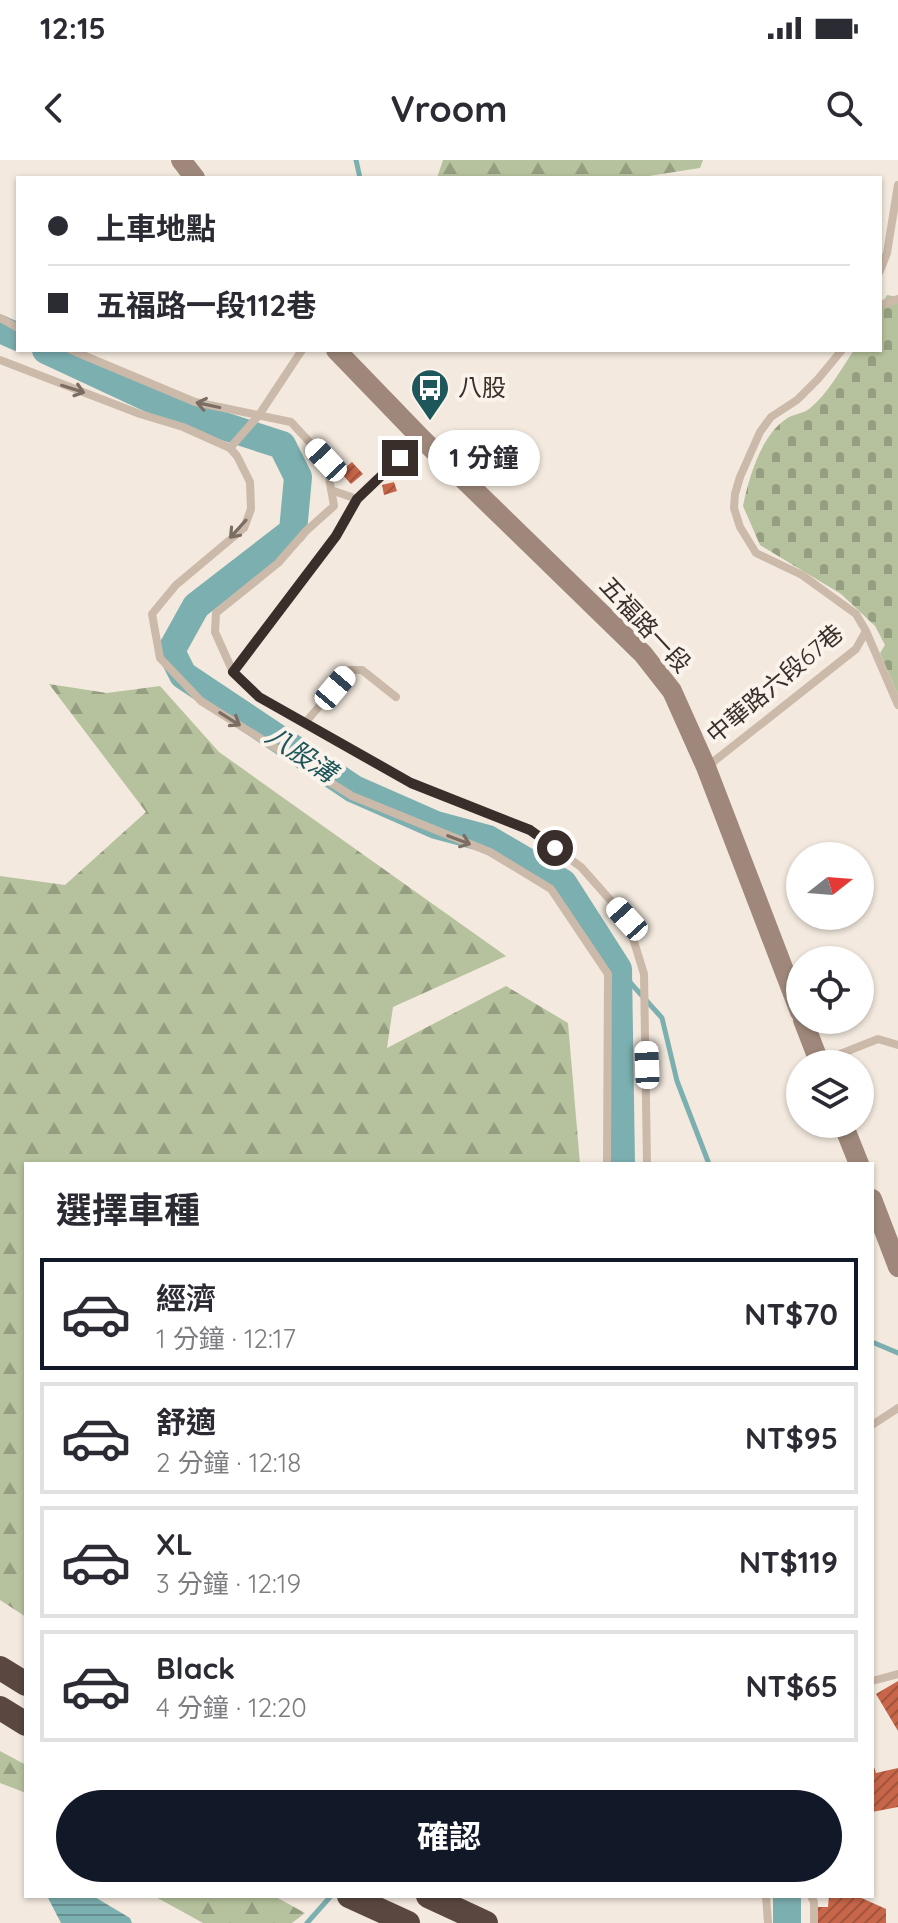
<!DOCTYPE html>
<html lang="zh-TW">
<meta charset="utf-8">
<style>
body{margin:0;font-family:Quicksand,"Noto Sans TC",sans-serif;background:#f2f2f3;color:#2b2b33;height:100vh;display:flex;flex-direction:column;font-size:30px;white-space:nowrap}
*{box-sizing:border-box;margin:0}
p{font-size:26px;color:#7c7c81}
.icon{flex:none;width:44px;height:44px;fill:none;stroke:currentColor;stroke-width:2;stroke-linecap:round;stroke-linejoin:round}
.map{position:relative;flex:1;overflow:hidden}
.sheet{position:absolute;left:24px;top:1002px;width:850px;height:736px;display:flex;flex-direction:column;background:#fff;border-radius:0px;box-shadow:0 2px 6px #0004}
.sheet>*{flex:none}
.guide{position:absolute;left:16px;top:16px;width:866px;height:176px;border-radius:0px;box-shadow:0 2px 6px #0004;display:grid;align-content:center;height:176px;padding:0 32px;background:#fff}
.needle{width:52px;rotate:73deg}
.buttons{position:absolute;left:786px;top:682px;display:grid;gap:16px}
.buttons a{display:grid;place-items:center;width:88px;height:88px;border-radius:50%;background:#fff;box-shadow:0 2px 6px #0004;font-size:40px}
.end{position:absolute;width:36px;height:36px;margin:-18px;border:10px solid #392e29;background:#fff;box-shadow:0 0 0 4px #fff}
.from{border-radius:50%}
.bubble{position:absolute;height:56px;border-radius:28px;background:#fff;box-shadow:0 2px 6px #0004;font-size:26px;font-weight:700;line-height:56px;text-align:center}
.car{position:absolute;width:24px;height:48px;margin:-24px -12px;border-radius:10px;box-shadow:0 0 6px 2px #0007;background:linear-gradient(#fff 24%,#345 0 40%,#fff 0 76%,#345 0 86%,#fff 0)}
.guide b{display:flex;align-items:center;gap:28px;height:76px;font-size:30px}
.guide b+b{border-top:2px solid #e1e1e2}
.guide i{width:20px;height:20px;background:#2b2b33}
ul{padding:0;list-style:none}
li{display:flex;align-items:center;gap:24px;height:112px;margin:0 16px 12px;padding:0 16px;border:4px solid #e1e1e2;border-radius:0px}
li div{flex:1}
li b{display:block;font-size:30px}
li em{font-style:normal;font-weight:700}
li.on{border-color:#111827}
li>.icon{width:72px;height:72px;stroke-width:1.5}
h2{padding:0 32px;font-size:36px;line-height:96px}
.action{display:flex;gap:16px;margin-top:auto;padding:16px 32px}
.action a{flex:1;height:92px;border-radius:48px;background:#111827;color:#fff;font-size:32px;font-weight:700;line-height:92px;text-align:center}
.status{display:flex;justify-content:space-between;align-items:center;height:56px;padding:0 40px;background:#fff;direction:ltr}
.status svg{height:22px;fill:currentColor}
header{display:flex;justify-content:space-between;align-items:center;height:104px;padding:0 32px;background:#fff;font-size:36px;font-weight:700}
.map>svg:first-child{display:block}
.forest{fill:url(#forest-firs)}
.cemetery{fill:url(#cemetery-stones)}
.water{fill:url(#water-rules)}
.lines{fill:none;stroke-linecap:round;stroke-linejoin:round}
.stream{stroke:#7cafb0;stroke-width:5}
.river{stroke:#7cafb0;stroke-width:28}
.building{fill:url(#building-hatch)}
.service{stroke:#cbb9a9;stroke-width:8}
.secondary{stroke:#9f887b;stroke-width:20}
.motorway{stroke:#5a4840;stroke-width:24}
.oneway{stroke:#7b6d63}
.route{stroke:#392e29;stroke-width:10}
.labels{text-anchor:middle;stroke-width:8;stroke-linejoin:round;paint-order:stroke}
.poi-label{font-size:24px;fill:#392e29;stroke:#faf3eb;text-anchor:start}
.street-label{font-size:24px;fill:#392e29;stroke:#faf3eb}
.water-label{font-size:26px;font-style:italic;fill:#1e575b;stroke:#faf3eb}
</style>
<div class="status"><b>12:15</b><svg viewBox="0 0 49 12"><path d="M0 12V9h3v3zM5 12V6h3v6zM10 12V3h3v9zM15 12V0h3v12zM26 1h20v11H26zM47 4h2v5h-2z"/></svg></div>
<header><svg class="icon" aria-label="back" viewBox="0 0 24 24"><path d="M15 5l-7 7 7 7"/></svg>Vroom<svg class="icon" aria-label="search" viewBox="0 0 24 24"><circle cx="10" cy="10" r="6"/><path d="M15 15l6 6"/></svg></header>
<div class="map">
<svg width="898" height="1763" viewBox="0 0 898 1763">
<defs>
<pattern id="forest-firs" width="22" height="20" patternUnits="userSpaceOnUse" patternTransform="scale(2)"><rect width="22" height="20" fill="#b6c29d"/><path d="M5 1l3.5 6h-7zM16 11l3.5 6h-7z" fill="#959e80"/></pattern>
<pattern id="cemetery-stones" width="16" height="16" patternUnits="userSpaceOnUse" patternTransform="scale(2)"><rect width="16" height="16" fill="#b6c29d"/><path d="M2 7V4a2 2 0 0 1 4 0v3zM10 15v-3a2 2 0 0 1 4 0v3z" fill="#959e80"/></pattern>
<pattern id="water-rules" width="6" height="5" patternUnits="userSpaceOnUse" patternTransform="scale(2)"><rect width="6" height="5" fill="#7cafb0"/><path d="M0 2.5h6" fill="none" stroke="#678f8f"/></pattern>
<pattern id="building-hatch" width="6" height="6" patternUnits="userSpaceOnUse" patternTransform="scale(2)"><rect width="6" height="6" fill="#c76648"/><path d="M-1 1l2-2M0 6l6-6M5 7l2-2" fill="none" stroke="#a3543c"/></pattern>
</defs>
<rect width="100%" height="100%" fill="#f3e9de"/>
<path class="forest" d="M443 0H703L700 8 636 18H437Z
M49 524 107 533 160 526 219 592 506 796 393 847 387 888 506 826 568 863 580 1004H26V1457L0 1440V716L65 725 146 652Z
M0 1591 26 1605V1633L0 1623Z
M154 1736H274L305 1753 292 1763H203Z"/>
<path class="cemetery" d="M887 135 898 137V535L880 493 885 485 875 466 841 434 760 385 743 346C749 317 761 276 786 259 793 254 802 254 809 249 828 234 841 209 854 190H880V147Z"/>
<path class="water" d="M47 1736H93L130 1758 132 1763H61Z"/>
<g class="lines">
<path class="stream" d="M356 0 360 18
M618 809 662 858 677 921 709 1004
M872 1182 898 1193
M307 1763 331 1736"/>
<path class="river" d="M0 169 18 177
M46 190 177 251 282 285 298 317 293 371 196 446 171 491 183 515 354 629 436 665 488 679 563 723 618 809 621 1004
M787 1763V1736"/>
</g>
<path class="building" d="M352 302 363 314 351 324 340 312Z
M394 322 397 331 384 335 382 325Z
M898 1521V1571L876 1534Z
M872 1601 876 1613 898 1608V1647L872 1652Z
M829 1736H857L886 1749V1763H817L818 1747H828Z"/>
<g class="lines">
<path class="service" d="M880 111 887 93 898 25
M880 145 898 139
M0 158 18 168
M71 190 195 242 291 262 326 300 334 346 306 371 278 403 216 453 215 472 233 512 259 537 411 623 530 670 581 707 627 759 644 814 647 1004
M0 200 140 254 183 267 230 288 237 296 250 322 251 349 244 368 176 425 152 454 160 498 201 541 352 636 490 692 551 729 608 814 607 1004
M230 288 259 255 302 190
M331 330 357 339
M866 471 898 545
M233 512 336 376 357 339 421 278
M305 563 350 510H362L396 537
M708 606 856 489 866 471 856 454 802 415 756 393 740 367 734 348 735 334 740 317 760 272 771 257 797 240 818 219 842 190
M820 902 878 879 898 885
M872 1265 898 1248
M872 1521 898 1514
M766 1736 768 1763
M811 1736 814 1742V1763"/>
<path class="secondary" d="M181 0 195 18
M336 190 421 278 643 494 672 531 706 607 800 852
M803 860 820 904
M843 964 859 1004
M872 1039 898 1107"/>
<path class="motorway" d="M0 1508 26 1524
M0 1548 26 1564
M349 1736 408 1763
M428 1736 486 1763"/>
</g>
<defs><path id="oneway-shaft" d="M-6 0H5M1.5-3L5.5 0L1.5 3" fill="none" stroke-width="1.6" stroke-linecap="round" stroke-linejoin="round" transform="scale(2)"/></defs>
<g class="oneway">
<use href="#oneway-shaft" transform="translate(73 229) rotate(18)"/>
<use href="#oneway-shaft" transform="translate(208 245) rotate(-168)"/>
<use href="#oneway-shaft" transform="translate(238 369) rotate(132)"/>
<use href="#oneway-shaft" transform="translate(230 559) rotate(32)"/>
<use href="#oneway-shaft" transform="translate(459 680) rotate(21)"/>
</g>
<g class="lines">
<path class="route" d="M400 298 357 339 336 376 233 512 259 537 411 623 530 670 555 688"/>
</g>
<defs>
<g id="bus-pin" transform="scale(2)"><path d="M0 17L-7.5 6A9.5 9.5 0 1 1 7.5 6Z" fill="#1e575b" stroke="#faf3eb"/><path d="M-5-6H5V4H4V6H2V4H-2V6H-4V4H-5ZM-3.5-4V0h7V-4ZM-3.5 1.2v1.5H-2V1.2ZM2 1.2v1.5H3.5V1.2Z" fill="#fff"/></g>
</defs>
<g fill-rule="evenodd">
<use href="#bus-pin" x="430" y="228"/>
</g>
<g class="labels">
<g class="poi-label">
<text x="458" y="236">八股</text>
</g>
<g class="street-label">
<text transform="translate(645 465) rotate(47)" y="8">五福路一段</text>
<text transform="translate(775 524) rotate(-40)" y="8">中華路六段67巷</text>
</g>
<g class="water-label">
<text transform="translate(301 594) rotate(34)" y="9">八股溝</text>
</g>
</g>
</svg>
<div class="buttons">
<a><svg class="needle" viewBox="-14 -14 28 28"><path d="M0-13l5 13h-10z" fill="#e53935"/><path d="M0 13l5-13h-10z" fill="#7c7c81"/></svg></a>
<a><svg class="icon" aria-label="locate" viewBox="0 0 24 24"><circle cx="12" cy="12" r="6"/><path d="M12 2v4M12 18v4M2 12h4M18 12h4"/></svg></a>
<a><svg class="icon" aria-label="layers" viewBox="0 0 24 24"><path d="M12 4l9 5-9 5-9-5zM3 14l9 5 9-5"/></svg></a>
</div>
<i class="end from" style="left:555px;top:688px"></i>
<i class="end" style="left:400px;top:298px"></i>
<div class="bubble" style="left:428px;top:270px;width:112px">1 分鐘</div>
<i class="car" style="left:326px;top:300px;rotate:317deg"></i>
<i class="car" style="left:335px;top:528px;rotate:40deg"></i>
<i class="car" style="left:627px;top:759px;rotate:318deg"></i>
<i class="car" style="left:647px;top:905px;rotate:358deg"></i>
<div class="guide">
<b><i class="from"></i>上車地點</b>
<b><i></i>五福路一段112巷</b>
</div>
<section class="sheet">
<h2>選擇車種</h2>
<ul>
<li class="on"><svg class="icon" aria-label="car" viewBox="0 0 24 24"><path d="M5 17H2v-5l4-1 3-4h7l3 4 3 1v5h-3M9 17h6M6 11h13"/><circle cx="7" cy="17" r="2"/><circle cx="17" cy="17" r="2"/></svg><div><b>經濟</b><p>1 分鐘 · 12:17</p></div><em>NT$70</em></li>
<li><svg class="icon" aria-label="car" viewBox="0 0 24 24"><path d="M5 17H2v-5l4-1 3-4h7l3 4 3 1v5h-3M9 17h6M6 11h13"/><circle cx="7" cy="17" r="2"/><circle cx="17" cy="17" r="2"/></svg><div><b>舒適</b><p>2 分鐘 · 12:18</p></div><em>NT$95</em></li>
<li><svg class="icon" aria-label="car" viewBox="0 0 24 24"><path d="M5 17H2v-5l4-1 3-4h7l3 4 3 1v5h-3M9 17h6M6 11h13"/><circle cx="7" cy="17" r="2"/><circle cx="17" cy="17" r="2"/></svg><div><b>XL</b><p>3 分鐘 · 12:19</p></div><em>NT$119</em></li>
<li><svg class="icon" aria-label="car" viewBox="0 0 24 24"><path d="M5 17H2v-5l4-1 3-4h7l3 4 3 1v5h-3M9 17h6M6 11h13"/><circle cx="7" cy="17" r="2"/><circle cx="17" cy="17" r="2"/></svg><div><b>Black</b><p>4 分鐘 · 12:20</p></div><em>NT$65</em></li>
</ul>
<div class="action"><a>確認</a></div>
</section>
</div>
